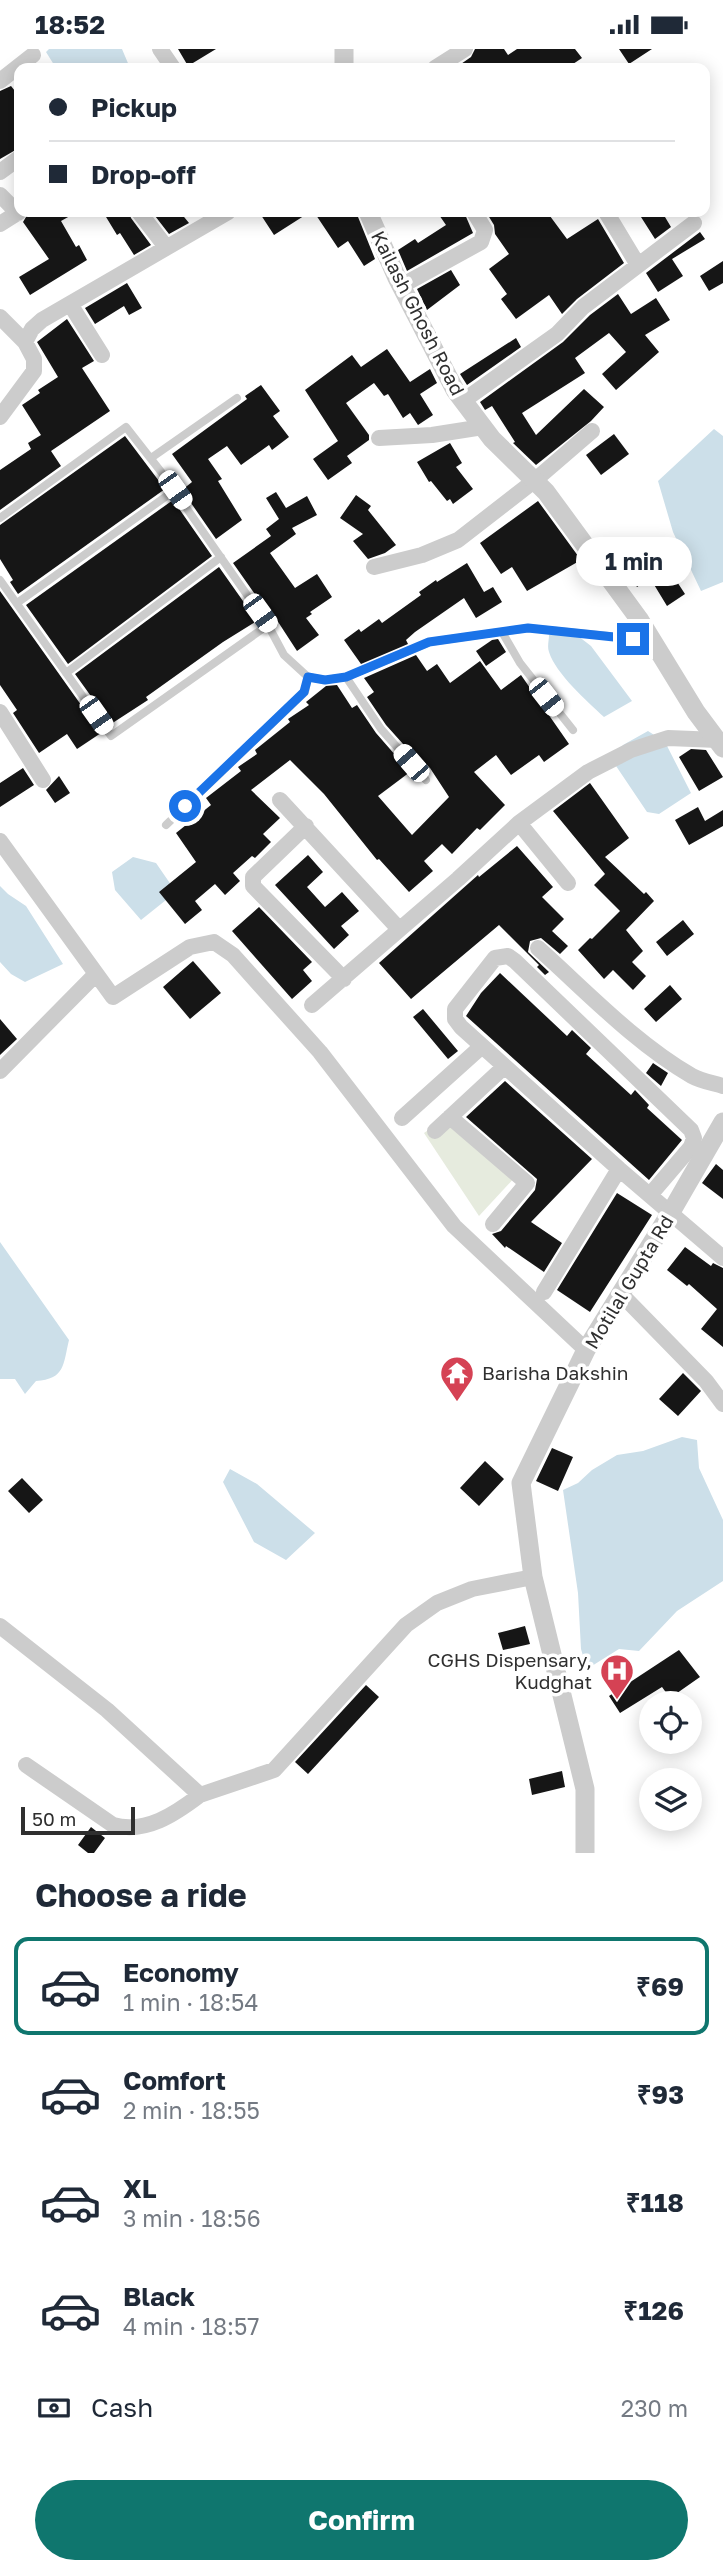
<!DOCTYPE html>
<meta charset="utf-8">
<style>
body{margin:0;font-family:"Golos Text",sans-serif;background:#f2f2f3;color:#1f2937;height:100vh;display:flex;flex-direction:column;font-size:26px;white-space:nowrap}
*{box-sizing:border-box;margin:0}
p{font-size:23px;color:#747a83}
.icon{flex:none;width:38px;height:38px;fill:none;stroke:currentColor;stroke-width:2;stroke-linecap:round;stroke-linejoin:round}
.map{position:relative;height:1804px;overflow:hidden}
.panel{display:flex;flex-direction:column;background:#fff;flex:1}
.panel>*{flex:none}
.top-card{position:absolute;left:14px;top:14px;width:696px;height:154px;border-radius:14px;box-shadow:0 4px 18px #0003;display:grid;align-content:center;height:154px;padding:0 35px;background:#fff}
.tools{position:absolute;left:639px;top:1642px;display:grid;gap:14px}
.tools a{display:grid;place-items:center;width:63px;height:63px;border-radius:50%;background:#fff;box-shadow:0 4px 18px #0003;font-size:35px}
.scale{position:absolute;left:21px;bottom:18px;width:114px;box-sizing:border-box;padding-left:7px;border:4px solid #2f2f2f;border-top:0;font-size:19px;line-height:24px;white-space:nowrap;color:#2f2f2f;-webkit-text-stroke:5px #fff;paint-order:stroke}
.end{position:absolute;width:32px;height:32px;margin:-16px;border:9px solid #1a73e8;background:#fff;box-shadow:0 0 0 4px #fff}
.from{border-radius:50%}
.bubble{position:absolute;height:49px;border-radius:24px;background:#fff;box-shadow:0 4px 18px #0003;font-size:23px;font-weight:700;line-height:49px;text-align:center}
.car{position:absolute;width:21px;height:42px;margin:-21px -10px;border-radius:9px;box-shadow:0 0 5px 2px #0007;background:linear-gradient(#fff 24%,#345 0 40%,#fff 0 76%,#345 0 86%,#fff 0)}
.top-card b{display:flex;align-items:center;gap:24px;height:66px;font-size:26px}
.top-card b+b{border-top:2px solid #e0e1e3}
.top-card i{width:18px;height:18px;background:#1f2937}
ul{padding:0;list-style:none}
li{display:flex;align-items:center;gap:21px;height:98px;margin:0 14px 10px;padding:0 21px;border:4px solid transparent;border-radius:14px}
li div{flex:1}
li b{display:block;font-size:26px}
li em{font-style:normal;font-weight:700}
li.active{border-color:#0f766e}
li>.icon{width:63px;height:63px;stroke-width:1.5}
h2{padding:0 35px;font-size:32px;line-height:84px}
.pay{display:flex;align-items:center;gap:18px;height:77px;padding:0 35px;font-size:26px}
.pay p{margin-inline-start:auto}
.button{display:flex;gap:14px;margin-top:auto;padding:14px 35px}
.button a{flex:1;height:80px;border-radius:42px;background:#0f766e;color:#fff;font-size:28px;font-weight:700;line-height:80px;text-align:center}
.status{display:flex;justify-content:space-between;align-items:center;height:49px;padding:0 35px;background:#fff;direction:ltr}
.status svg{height:19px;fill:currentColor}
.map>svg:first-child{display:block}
.green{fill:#e6ebde}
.water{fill:#ccdfe9}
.building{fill:#161616}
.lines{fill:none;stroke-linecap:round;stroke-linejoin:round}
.service{stroke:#ccc;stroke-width:8}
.minor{stroke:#ccc;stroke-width:16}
.tertiary{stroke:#ccc;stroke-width:19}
.route{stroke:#1a73e8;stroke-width:9}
.labels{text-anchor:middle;stroke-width:7;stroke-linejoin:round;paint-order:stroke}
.street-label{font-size:19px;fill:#2f2f2f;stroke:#fff}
.poi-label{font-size:19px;fill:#2f2f2f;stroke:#fff;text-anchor:start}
</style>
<div class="status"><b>18:52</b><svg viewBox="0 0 49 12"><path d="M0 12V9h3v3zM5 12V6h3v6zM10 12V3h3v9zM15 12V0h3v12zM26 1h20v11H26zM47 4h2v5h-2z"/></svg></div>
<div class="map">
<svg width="723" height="1804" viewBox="0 0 723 1804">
<rect width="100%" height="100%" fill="#fff"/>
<path class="green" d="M454 1063 517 1126 479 1167 424 1084Z"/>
<path class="water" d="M49 0H122L130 19H56L46 3Z
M714 380 723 387V533L701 542 673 483 658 432Z
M569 580 591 597 632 652 604 668C587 652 556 625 549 603 547 598 549 591 549 586Z
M648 682 665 693 691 744 659 765 647 763 612 711 623 696Z
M133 808 156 814 176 843 141 871 115 841 112 823Z
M0 837 8 845 26 857 63 915 25 933 11 925 0 913Z
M0 1193 69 1291C63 1316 65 1330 36 1332L25 1345 15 1330H0Z
M682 1388 697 1391 699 1419 723 1471V1532L677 1562 639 1602 619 1600 587 1620 581 1600 578 1544 563 1441 578 1434 592 1421 617 1406 643 1402Z
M230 1420 257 1435 315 1484 286 1511 254 1493 223 1433Z"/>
<path class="building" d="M178 0H216L188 17Z
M475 0H504L508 6 517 0H575L582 9 567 19H460L458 17 471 8Z
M619 0H652L629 15Z
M11 37 19 47V99L0 110V42Z
M29 163H77L61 172 76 198 79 196 87 211 30 246 19 228 49 210 23 173Z
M103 163H129L131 169 151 196 134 206 120 184 117 186Z
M152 163H180L189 174 169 185Z
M259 163H310L274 186Z
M314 163H356L375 210 364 217 348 192 338 199Z
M437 163H464L473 184 407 222 398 201 415 190 418 194 446 176Z
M486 163H547L567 190 598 170 624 214 577 250 562 265 549 246 516 270 501 250 507 245 489 220 509 205 495 185 494 176Z
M650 163H662L671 178 655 190 641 168Z
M700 183 705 190 672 210 683 227 658 243 646 224Z
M723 212V234L709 242 700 227Z
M451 221 460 236 427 261 417 240Z
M127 234 142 259 129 266 124 257 95 275 85 259Z
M618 245 631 265 656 249 670 271 645 286 659 303 616 341 602 325 626 303 609 284 575 309 585 324 522 364 536 386 584 340 604 358 591 372 536 416 513 394 515 393 492 357 485 361 480 353 563 293 590 266Z
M67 270 94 312 82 319 110 362 51 402 61 417 0 461V421L31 400 28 394 41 386 22 356 40 344 38 341 58 328 37 293Z
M516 289 521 298 467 336 460 325Z
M387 300 410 333 430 320 437 334 420 345 433 366 418 376 410 364 403 369 388 345 384 347 374 334 346 354 369 386V391L347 407 352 414 328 431 313 410 338 392 305 341 352 306 361 318Z
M261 336 280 362 273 367 289 388 272 401 269 396 241 416 227 397 208 410 222 430 218 432 242 471 216 490 182 441 192 433 172 405 247 350 245 347Z
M614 385 629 405 601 426 586 406Z
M125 387 165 440 18 545 10 533 13 531 0 510V476Z
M450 394 462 414 456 418 473 440 453 455 450 450 447 452 431 432 429 433 417 413Z
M276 443 286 459 307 447 317 466 292 479 296 485 270 504 295 539 317 525 332 548 310 563 312 565 306 569 319 586 297 602 271 562 268 564 233 514 271 487 266 480 279 470 266 449Z
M356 446 371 457 368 461 396 496 385 504 368 510 353 492 363 485 340 469Z
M173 451 212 507 68 615 26 556Z
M538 452 581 511 527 542 512 518 501 525 480 494Z
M652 505 665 526 670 522 685 545 667 557 650 529 637 538 627 522Z
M467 514 484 543 493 538 502 553 476 569 464 549 415 583 406 591 408 595 361 615 344 591 359 580 361 583 379 570 382 574 421 546 419 543 436 531 437 533Z
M219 518 257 572 223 593 146 648 148 651 111 675 75 625Z
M0 542 101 684 77 700 67 685 39 704 13 664 17 661 0 636Z
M498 590 506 603 486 617 476 602 492 591Z
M416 606 427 622 437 615 450 634 480 612 501 641 521 626 569 695 544 713 539 706 511 726 496 706 474 723 505 756 480 781 477 779 452 805 442 795 424 812 433 822 409 843 379 810 377 811 324 745 290 711 251 741 280 769 263 785 271 793 255 809 252 807 233 824 240 832 225 846 215 835 195 852 202 861 185 875 159 843 196 813 176 784 211 756 206 749 241 722 238 718 257 705 255 701 290 673 288 670 309 656 306 653 326 637 337 636 352 659 357 656 376 684 410 723 378 747 412 786 449 748 430 719 424 713 421 715 386 676 367 648 374 643 364 629Z
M691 700 706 701 723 728 699 742 679 708Z
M23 719 34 736 0 758V734Z
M59 727 70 744 55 754 46 741Z
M590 734 629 789 605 808 644 845 646 843 654 852 626 881 643 902 632 913 646 927 633 941 613 921 604 930 578 901 590 889 592 890 620 862 594 836 605 825 553 762Z
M698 758 705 772 723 761V777L689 796 675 771Z
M517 797 553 838 542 848 564 870 552 882 568 897 560 905 541 889 530 892 528 903 549 923 545 926 537 918 539 916 499 876 411 950 379 914 478 826 479 828Z
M308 806 323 823 307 838 325 858 342 843 359 862 341 877 349 886 334 900 275 836Z
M259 858 312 913 303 921 312 932 292 950 232 882Z
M683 871 694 885 667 907 656 893Z
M193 912 221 944 190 970 163 938Z
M500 924 567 987 572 981 591 999 586 1005 631 1046 635 1041 649 1056 647 1059 682 1091 649 1131 466 967 481 944Z
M670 936 682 950 656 973 644 960Z
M423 960 458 1002 448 1010 413 968Z
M0 970 17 990 0 1006Z
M653 1014 668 1024 661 1037 646 1024Z
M505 1032 592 1110 531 1173 562 1194 544 1223 506 1197 505 1199 492 1185 501 1182 535 1141 537 1130 466 1068Z
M716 1115 723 1121V1150L702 1134Z
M617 1144 652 1166 590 1263 557 1241Z
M685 1198 711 1217 713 1214 723 1219V1298L701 1280 717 1260 689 1235 687 1237 667 1221Z
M683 1324 701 1342 678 1367 659 1350Z
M552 1399 573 1408 558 1442 536 1432Z
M485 1412 504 1430 479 1457 460 1439Z
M22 1429 43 1451 29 1464 8 1442Z
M525 1577 530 1595 503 1601 498 1584Z
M679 1601 700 1628 670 1649 662 1638 620 1664 609 1647Z
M366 1636 379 1648 308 1725 295 1713Z
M562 1722 565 1738 532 1746 529 1730Z
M91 1778 105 1789 94 1804H88L78 1796Z"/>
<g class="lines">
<path class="service" d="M151 409 237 349
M0 469 126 378 162 424 268 576 284 606 308 628 325 631 346 628 430 593 528 579 649 591
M0 531 111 687 268 576
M17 554 175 441
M502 583 520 614 573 681
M66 624 221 508
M346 628 381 680 426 731
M166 776 305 643 308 628"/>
<path class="minor" d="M160 0 173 19
M435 19 465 0
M0 32 33 6
M0 123 19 109
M0 146 18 164
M139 163 166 198
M606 163 638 216
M0 175 19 163
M401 237 481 193 485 181 474 163
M70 255 102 306
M0 268 25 293
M463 352 557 285 583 258 694 174
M0 368 34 322V310L25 293 32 280 42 271 228 163
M379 389 432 386 483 378
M374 518 422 506 458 491 534 432 592 382
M0 663 43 731
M280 751 399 880
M519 774 568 834
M306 777 253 828V837L344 930
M0 792 113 948 190 898 214 893 233 906 320 1003 454 1177 586 1301
M538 899C587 943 635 994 692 1027 701 1032 713 1034 723 1037
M312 956 458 830 519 774 588 723 631 701 668 689 718 691
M0 1022 95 926
M450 1068 527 1134 493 1175
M402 1069 481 998
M435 1082 504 1018
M650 1146 691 1098 694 1089 691 1081 515 912 508 907 495 909 455 960V970L461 978 619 1120 723 1209
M544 1243 619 1120
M621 1245 706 1332 723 1355
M0 1577 107 1661 200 1746 274 1721 406 1576 437 1554 472 1540 533 1528
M26 1716 113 1776C146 1785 175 1765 200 1746"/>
<path class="tertiary" d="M344 0V19
M368 163 397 229 455 341 492 390 546 443 639 570 696 663 723 699
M585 1804V1740L533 1528 521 1434 586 1301 671 1163 723 1073"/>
</g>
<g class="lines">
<path class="route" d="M185 757 304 643 308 628 325 631 346 628 429 593 528 579 633 590"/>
</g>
<defs>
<g id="temple-pin" transform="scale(1.75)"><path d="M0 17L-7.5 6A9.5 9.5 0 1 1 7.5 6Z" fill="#d54254" stroke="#fff"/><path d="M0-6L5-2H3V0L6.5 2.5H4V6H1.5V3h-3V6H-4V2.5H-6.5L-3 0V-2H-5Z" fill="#fff"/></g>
<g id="hospital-pin" transform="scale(1.75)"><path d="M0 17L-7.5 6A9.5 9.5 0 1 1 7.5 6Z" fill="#d54254" stroke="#fff"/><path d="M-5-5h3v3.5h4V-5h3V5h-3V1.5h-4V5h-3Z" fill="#fff"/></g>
</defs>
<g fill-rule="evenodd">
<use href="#temple-pin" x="457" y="1324"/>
<use href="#hospital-pin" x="617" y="1622"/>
</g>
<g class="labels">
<g class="street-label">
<text transform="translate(418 264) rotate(63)" y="7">Kailash Ghosh Road</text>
<text transform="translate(629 1233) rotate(-59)" y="7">Motilal Gupta Rd</text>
</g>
<g class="poi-label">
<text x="482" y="1331">Barisha Dakshin</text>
<text x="592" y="1618" text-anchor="end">CGHS Dispensary,<tspan x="592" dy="22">Kudghat</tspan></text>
</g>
</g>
</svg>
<div class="tools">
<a><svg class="icon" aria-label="locate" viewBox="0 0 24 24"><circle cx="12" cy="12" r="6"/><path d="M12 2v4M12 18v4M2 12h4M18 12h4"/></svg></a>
<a><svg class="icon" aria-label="layers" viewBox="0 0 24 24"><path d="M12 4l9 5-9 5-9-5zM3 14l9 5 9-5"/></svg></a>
</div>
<div class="scale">50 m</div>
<i class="end from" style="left:185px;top:757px"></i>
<i class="end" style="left:633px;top:590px"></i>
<div class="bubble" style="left:576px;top:488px;width:116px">1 min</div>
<i class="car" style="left:175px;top:441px;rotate:145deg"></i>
<i class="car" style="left:260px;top:564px;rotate:144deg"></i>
<i class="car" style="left:546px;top:648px;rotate:142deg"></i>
<i class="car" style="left:96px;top:666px;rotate:145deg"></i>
<i class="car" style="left:411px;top:714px;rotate:319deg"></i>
<div class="top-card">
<b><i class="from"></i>Pickup</b>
<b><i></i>Drop-off</b>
</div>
</div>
<section class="panel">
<h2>Choose a ride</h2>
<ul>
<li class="active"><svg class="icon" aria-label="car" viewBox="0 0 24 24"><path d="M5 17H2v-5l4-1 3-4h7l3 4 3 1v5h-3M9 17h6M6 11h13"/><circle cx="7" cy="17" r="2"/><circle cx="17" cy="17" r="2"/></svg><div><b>Economy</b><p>1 min · 18:54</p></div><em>₹69</em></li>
<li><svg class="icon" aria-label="car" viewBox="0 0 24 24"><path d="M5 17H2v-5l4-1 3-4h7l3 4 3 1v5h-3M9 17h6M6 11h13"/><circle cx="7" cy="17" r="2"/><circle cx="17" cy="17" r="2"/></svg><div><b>Comfort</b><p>2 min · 18:55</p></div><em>₹93</em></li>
<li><svg class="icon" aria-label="car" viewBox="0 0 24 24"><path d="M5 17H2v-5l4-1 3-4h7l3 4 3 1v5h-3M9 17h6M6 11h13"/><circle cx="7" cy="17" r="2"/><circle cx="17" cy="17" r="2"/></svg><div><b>XL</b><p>3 min · 18:56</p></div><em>₹118</em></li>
<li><svg class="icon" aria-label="car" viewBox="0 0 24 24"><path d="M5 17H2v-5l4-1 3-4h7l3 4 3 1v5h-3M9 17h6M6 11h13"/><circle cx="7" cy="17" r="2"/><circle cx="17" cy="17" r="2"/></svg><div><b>Black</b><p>4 min · 18:57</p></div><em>₹126</em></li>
</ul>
<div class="pay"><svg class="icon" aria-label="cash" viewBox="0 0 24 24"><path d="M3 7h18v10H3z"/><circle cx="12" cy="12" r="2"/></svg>Cash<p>230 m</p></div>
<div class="button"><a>Confirm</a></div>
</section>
